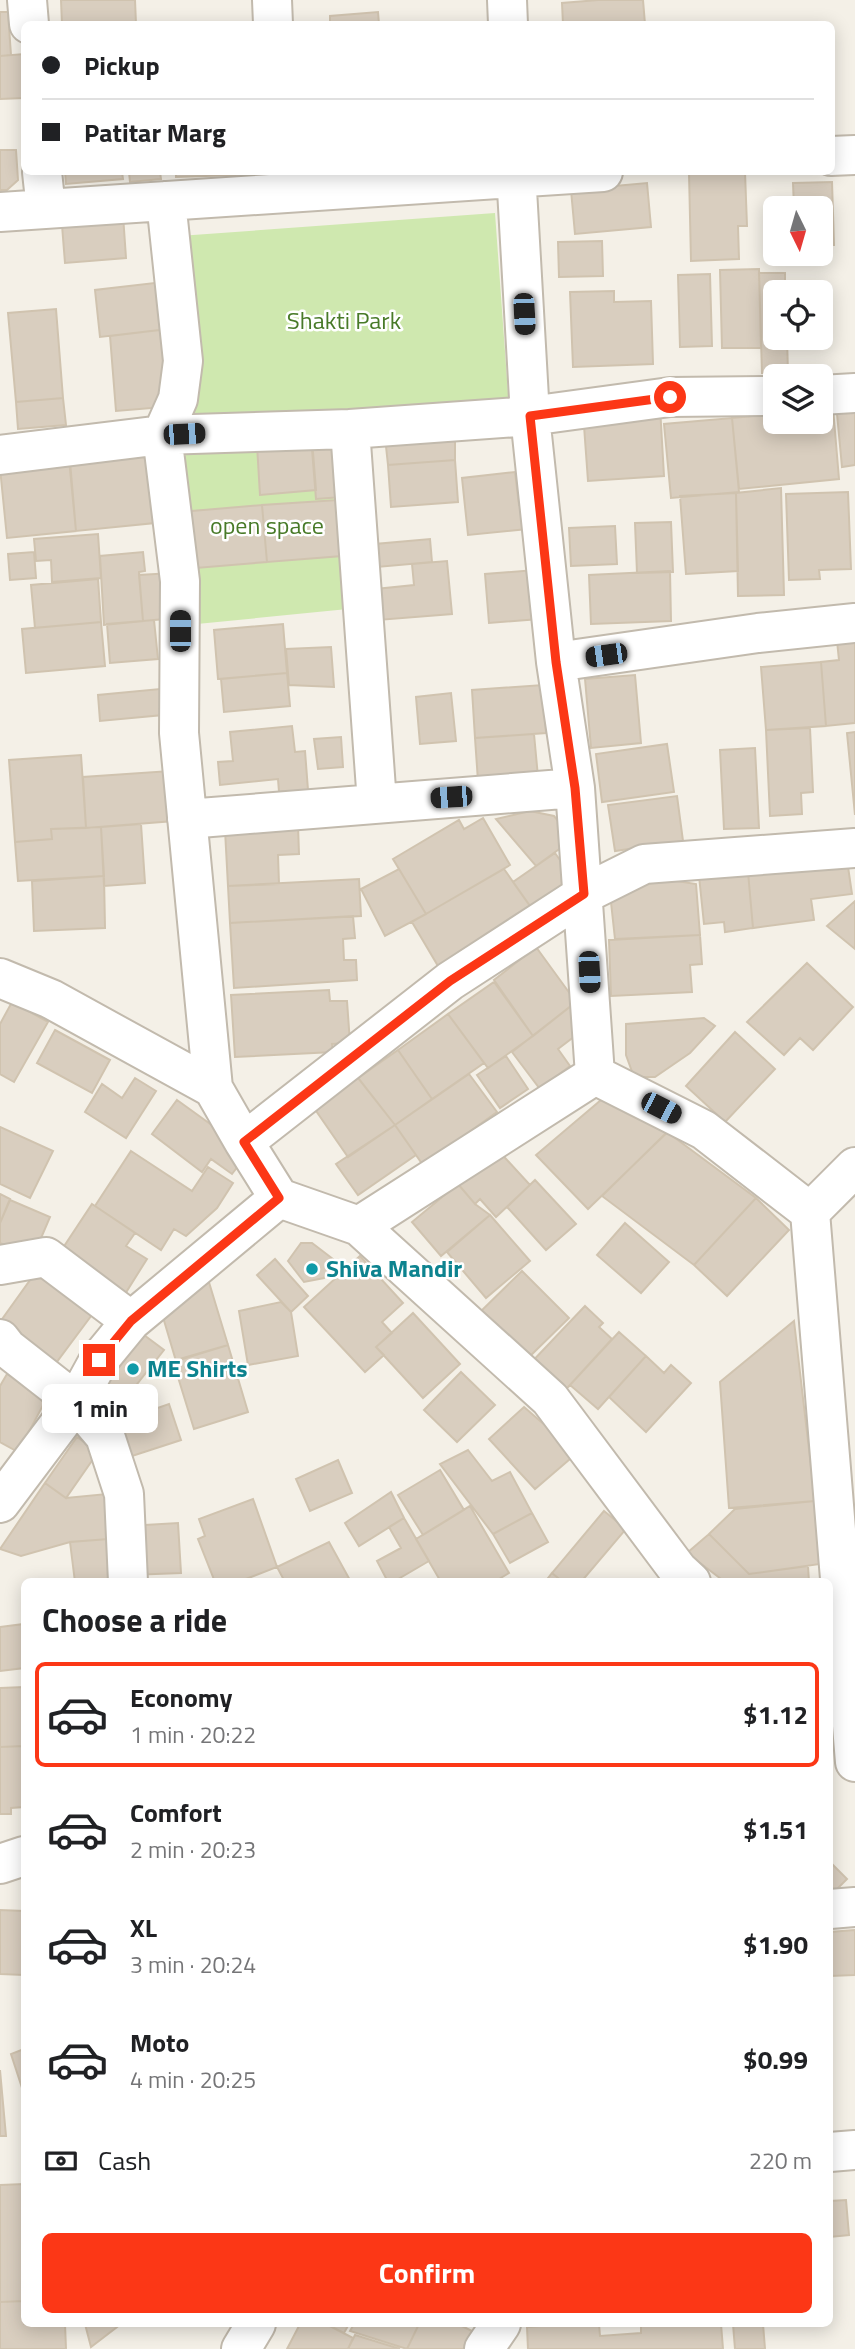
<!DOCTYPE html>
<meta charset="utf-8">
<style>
body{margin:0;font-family:"Titillium Web",sans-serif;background:#f6f6f6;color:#202124;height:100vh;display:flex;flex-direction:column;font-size:26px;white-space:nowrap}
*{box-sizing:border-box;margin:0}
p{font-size:23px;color:#757577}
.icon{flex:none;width:38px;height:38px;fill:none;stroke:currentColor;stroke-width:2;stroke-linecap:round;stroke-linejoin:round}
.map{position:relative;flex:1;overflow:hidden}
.sheet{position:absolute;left:21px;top:1578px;width:812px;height:749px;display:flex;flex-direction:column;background:#fff;border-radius:10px;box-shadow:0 4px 18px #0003}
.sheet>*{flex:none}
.top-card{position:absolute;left:21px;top:21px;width:814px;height:154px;border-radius:10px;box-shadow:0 4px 18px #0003;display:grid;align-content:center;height:154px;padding:0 21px;background:#fff}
.needle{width:46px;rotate:175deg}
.fabs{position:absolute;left:763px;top:196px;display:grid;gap:14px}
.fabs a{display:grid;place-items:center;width:70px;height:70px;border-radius:10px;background:#fff;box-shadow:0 4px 18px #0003;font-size:35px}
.end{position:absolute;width:32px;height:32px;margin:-16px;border:9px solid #fc3716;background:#fff;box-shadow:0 0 0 4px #fff}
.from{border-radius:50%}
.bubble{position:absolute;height:49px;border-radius:10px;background:#fff;box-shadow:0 4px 18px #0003;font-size:23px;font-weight:700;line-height:49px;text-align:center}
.car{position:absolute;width:21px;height:42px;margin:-21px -10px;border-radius:9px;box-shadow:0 0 5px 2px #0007;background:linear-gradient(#222 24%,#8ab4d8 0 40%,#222 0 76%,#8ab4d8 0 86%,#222 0)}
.top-card b{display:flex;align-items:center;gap:24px;height:66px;font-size:26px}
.top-card b+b{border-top:2px solid #e0e0e0}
.top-card i{width:18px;height:18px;background:#202124}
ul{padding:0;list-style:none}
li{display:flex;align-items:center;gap:21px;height:105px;margin:0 14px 10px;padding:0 7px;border:4px solid transparent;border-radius:10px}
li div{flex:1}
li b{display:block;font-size:26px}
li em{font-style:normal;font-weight:700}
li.active{border-color:#fc3716}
li>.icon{width:63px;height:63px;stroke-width:1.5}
h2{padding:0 21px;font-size:32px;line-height:84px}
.pay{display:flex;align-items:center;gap:18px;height:77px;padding:0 21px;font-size:26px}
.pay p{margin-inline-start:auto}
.cta{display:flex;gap:14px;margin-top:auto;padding:14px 21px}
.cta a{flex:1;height:80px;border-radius:10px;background:#fc3716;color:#fff;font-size:28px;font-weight:700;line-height:80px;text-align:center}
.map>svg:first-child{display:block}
.green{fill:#cfe8af}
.building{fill:#d9cebf;stroke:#d0c3af;stroke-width:2}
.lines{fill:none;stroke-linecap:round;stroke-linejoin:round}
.minor-casing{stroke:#c2baad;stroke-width:42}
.minor{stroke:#fff;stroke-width:38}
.route{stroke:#fc3716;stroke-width:9}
.culture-dot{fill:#0f9aa8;stroke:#fff;stroke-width:2.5}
.labels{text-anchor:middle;stroke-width:5;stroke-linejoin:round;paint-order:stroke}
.park-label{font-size:24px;fill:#487a28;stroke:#fff}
.culture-label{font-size:24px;font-weight:bold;fill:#0d838f;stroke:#fff;text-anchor:start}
</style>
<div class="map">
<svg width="855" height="2349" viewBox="0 0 855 2349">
<rect width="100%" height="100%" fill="#f4f0e7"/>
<path class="green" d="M495 213 509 407 193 430 179 236Z
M350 429 368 607 197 624 167 441Z"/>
<path class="building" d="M61 0H135L136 24H62Z
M598 0H643L645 24H563L562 3Z
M0 12H8L11 55 0 56Z
M378 12 379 24H330V16Z
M24 54V98L0 99V56Z
M0 150H16L18 180 7 190H0Z
M65 172H122L123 179 66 184Z
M129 172H160L161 179 130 182Z
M176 172H236V175L176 177Z
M236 172H267V173L236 175Z
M745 172 747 226H738L739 259 691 261 689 173Z
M832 182 834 245H821V208H794L793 183Z
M647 183 651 227 575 234 571 190Z
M123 215 126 258 65 263 62 225Z
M602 241 603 276 559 277 558 242Z
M759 269 761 348H722L720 270Z
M759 273H785V292H775V338H787L788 373H762Z
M710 274 712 346 680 347 678 275Z
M163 282 168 329 100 337 95 290Z
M614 291V302L651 301 653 364 573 367 570 292Z
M56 309 63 398 16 402 8 313Z
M168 329 175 406 116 411 110 336Z
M63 398 66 425 18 429 16 402Z
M855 401V465L842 467 836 403Z
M660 407 664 476 588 481 583 412Z
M833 408 839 479 739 489 732 418 775 414V422H821V409Z
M732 418 739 492 671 498 664 424Z
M455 427V460L388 465 385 437Z
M312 440 316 490 260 495 257 445Z
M149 444 155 523 76 531 69 450Z
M337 447 342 497 316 499 312 449Z
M69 459 76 531 7 538 0 468Z
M455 460 458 502 391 507 388 465Z
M515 472 519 505 534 504 537 528 468 535 462 478Z
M781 488 784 595 738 596 736 493Z
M848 492 851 569 819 570 820 579 789 580 786 494Z
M736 493 738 571 686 574 680 496Z
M338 500 342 556 267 562 262 505Z
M262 505 267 562 184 569 180 512Z
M671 522 673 572 637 573 635 523Z
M615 526 617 564 571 566 569 528Z
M98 534 101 578 52 582 51 560 36 561 34 539Z
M430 539 432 562 377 567 375 544Z
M34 552 36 578 10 580 8 554Z
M143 552 145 571 139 572 143 621 104 625 100 556Z
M447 561 452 614 378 620 376 589 414 585 412 564Z
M535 570 539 619 489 623 485 574Z
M670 571 671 621 591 624 589 575Z
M172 573 165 619 143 621 139 575Z
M98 579 101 622 35 628 31 585Z
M154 620 158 659 110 663 107 624Z
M101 622 105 666 26 673 22 629Z
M283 624 287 673 218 679 214 630Z
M855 639V723L826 726 821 662 839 660 837 641Z
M331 647 334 687 289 685 286 649Z
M821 662 826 726 766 730 761 667Z
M287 673 290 706 224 712 221 679Z
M635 675 641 743 591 748 585 679Z
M543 685 546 733 475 738 472 690Z
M160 689 163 715 100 721 98 695Z
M451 693 456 741 420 744 416 697Z
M292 726 295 752 305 751 308 790 279 792 278 779 220 785 218 762 233 761 230 732Z
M810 728 813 792 801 793 802 814 770 816 766 730Z
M855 732V815L847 733Z
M534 734 538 777 478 781 475 738Z
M341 737 343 767 318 769 314 739Z
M667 744 674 792 602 802 596 754Z
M755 748 759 828 724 829 720 750Z
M81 755 86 828 51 829 52 839 15 842 9 760Z
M170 771 174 821 86 828 83 777Z
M677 796 683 841 615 851 608 805Z
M530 811 554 816 573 839 536 866 496 819Z
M483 818 510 865 426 914 393 859 459 820 464 829Z
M141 824 145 883 104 886 101 827Z
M298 825 299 854 278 855 279 884 228 886 225 830Z
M101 827 104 876 18 881 15 842 52 839 51 829Z
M555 853 577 884 535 913 513 882Z
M847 860 852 894 811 899 814 920 753 928 748 872Z
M399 869 426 914 385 936 361 889Z
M504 869 535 913 441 971 412 922Z
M748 872 753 928 725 932 724 922 704 924 699 876Z
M104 876 105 928 34 931 32 881Z
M652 877 696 884 700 935 615 939 610 893Z
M359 879 361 916 230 923 228 886Z
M855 901V949L827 926Z
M353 916 355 938 343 939 344 960H356L357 980 234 988 230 923Z
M700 935 702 964 690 965 692 992 611 996 609 940Z
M536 947 576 1002 533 1036 494 980Z
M807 963 853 1007 813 1050 800 1038 784 1055 747 1022Z
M494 982 533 1036 488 1068 448 1014Z
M329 990 330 1001H347L350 1043 332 1044 333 1052 235 1057 231 995Z
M12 1002 48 1022 14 1082 0 1074V1024Z
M576 1002 592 1023 558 1049 570 1066 540 1089 512 1052Z
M448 1014 484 1063 432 1099 398 1050Z
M704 1018 715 1026 690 1053 655 1077H634L626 1055V1024Z
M55 1030 110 1060 92 1093 37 1063Z
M735 1032 775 1069 725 1122 686 1086Z
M398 1050 432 1099 395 1125 358 1078Z
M506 1056 528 1089 500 1108 477 1075Z
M469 1074 497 1112 423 1165 395 1125Z
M356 1075 395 1125 348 1157 312 1105Z
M135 1078 156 1091 126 1138 85 1112 102 1084 122 1098Z
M614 1089 676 1124 588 1209 536 1155Z
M177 1100 249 1152 232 1174 211 1159 202 1172 152 1134Z
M395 1125 416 1155 358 1195 336 1164Z
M0 1127 53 1151 30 1198 0 1184Z
M667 1132 756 1198 694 1265 602 1196Z
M496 1148 530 1185 496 1217 480 1199 475 1204 458 1184Z
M131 1151 192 1191 208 1167 233 1183 217 1208 186 1236 174 1229 161 1250 95 1206Z
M535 1180 576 1224 546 1250 507 1207Z
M458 1184 475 1204 490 1215 441 1256 412 1222Z
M0 1194 10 1199 0 1223Z
M756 1198 789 1230 727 1296 694 1265Z
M10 1200 50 1217 33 1257 0 1243V1223Z
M92 1204 135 1233 126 1246 147 1259 120 1302 55 1260Z
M490 1215 530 1261 486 1298 447 1252Z
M625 1223 669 1262 641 1293 597 1255Z
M301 1243H312L333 1259 324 1278 304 1282 288 1261Z
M360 1256 403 1303 382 1322 392 1333 376 1347 384 1355 365 1372 304 1307Z
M275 1259 308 1296 291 1312 257 1275Z
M43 1262 100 1304 56 1363 0 1322Z
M522 1271 569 1318 524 1362 478 1314Z
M208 1279 228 1345 176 1361 160 1307Z
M281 1302 291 1312 298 1356 248 1365 239 1311Z
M585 1306 603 1323 599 1327 612 1339 559 1397 527 1367Z
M413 1313 460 1364 423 1398 376 1347Z
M794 1321 815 1501 729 1508 720 1382Z
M619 1332 646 1356 598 1409 570 1385Z
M144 1335 164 1350 122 1403 102 1388Z
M228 1345 248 1412 194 1429 173 1361Z
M646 1356 664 1373 671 1365 691 1383 646 1432 609 1397Z
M461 1372 495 1405 457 1442 424 1410Z
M7 1374 48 1396 18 1452 0 1442V1386Z
M169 1404 181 1440 129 1457 117 1422Z
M524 1407 577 1453 535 1489 489 1439Z
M77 1437 98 1452 66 1498 45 1483Z
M468 1450 492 1481 510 1472 532 1513 493 1534 440 1464Z
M338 1460 352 1493 310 1511 296 1479Z
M440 1470 464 1510 423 1535 398 1495Z
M45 1483 66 1498 117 1493 121 1538 70 1542 21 1556 0 1549Z
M391 1492 404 1518 359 1546 345 1523Z
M253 1499 277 1567 238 1582H215L198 1539 205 1536 199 1519Z
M815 1501 820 1564 749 1574 709 1534 735 1509Z
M470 1506 509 1573 494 1582H441L416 1539Z
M604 1511 626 1529 581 1582H563L552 1573Z
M532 1513 548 1542 510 1563 493 1534Z
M404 1518 429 1561 393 1582H388L377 1561 401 1548 389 1527Z
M178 1523 181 1573 130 1575 128 1526Z
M709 1534 749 1574 808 1566 809 1582H725L687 1553Z
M121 1538 126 1577 75 1582 70 1542Z
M329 1542 351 1582H285L277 1567Z
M552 1573 563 1582H545Z
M24 1624V1668L0 1671V1627Z
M830 1673 835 1730 830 1731Z
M24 1687V1746L0 1747V1688Z
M24 1746V1807L11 1808V1814H0V1747Z
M830 1862 847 1879 830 1896Z
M0 1910 24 1911V1975L0 1974Z
M855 1930V1975L830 1976V1932Z
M24 2049V2094L11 2054Z
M0 2070 6 2136H0Z
M24 2184V2301L0 2302V2185Z
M846 2200 849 2235 830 2237V2201Z
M24 2301V2324H65L66 2349H0V2302Z
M85 2324H121L91 2347Z
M300 2324H326L353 2338 348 2349H287Z
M326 2324H349L344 2333Z
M354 2324H419L407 2349 350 2331Z
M419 2324H458L474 2332 466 2349H407Z
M569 2324H599L600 2336 641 2333V2325L721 2324 723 2349H528L527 2327Z
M733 2324H763L765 2349H735Z
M355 2335 400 2349H348Z"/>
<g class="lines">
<g class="minor-casing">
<path id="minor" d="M27 0 29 24
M272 0 273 24
M507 0 508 24
M831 156 855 155
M42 172 46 209
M516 172 530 416 556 662 575 788 595 1075 704 1130 810 1212 855 1762
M166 201 183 361 178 399 162 435 180 581 179 733 213 1088
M0 212 603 172
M821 395 855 393
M350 429 377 803
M0 455 162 435 350 429 530 416 670 397 775 396
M556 662 758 633 855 623
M187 819 575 788
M0 978 51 999 213 1088 244 1142 279 1198 359 1226 550 1399 678 1570 691 1582
M244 1142 450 981 584 894 644 864 855 848
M810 1212 855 1167
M359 1226 595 1075
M0 1265 46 1257 131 1321
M0 1339 7 1348 76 1402 105 1436 124 1494 128 1582
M0 1503 76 1402 99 1360 131 1321 279 1198
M0 1864 24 1856
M830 1909 855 1907
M830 2152 855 2150
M241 2349 256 2324
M484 2349 501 2324"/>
</g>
<use href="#minor" class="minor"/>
</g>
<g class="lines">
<path class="route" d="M99 1360 131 1321 279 1198 244 1142 450 981 584 894 575 788 556 662 530 416 670 397"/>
</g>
<g class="culture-dot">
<circle cx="312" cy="1269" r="7"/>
<circle cx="133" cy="1369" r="7"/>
</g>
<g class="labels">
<g class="park-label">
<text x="344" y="329">Shakti Park</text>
<text x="267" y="534">open space</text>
</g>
<g class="culture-label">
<text x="326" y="1277">Shiva Mandir</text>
<text x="147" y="1377">ME Shirts</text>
</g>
</g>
</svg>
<div class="fabs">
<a><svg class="needle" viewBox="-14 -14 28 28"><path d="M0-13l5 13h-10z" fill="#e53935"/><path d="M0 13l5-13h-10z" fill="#757577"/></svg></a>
<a><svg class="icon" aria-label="locate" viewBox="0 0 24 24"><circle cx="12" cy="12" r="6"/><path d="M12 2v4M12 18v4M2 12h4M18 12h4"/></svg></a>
<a><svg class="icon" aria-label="layers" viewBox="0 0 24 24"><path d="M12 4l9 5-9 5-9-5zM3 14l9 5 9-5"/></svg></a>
</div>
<i class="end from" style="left:670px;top:397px"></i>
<i class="end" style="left:99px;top:1360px"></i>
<div class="bubble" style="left:42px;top:1384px;width:116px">1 min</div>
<i class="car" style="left:524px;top:314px;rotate:177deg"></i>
<i class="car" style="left:184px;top:434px;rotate:87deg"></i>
<i class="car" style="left:180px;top:631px;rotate:0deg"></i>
<i class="car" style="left:606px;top:655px;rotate:262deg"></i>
<i class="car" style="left:451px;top:797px;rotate:266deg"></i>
<i class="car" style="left:589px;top:972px;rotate:177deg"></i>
<i class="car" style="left:661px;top:1108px;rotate:117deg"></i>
<div class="top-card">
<b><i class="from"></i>Pickup</b>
<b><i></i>Patitar Marg</b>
</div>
<section class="sheet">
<h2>Choose a ride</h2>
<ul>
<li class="active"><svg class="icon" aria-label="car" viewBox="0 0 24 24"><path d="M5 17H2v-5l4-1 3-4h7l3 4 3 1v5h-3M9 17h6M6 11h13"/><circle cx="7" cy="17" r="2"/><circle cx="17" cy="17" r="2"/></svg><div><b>Economy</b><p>1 min · 20:22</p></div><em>$1.12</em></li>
<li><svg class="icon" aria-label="car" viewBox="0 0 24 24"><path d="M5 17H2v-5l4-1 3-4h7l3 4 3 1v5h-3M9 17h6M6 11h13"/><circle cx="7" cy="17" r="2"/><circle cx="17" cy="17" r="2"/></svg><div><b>Comfort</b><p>2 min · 20:23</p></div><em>$1.51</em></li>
<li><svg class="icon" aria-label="car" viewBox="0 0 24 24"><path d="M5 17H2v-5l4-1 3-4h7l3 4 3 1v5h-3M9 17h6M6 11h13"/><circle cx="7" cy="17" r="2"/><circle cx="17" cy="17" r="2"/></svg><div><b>XL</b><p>3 min · 20:24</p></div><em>$1.90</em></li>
<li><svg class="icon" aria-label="car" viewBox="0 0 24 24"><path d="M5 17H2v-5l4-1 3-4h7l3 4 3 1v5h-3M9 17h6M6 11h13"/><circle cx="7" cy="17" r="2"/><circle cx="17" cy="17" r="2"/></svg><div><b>Moto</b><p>4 min · 20:25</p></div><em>$0.99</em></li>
</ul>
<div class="pay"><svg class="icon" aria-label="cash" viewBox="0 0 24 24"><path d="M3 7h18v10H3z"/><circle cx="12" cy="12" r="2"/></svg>Cash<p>220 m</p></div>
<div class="cta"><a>Confirm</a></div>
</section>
</div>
